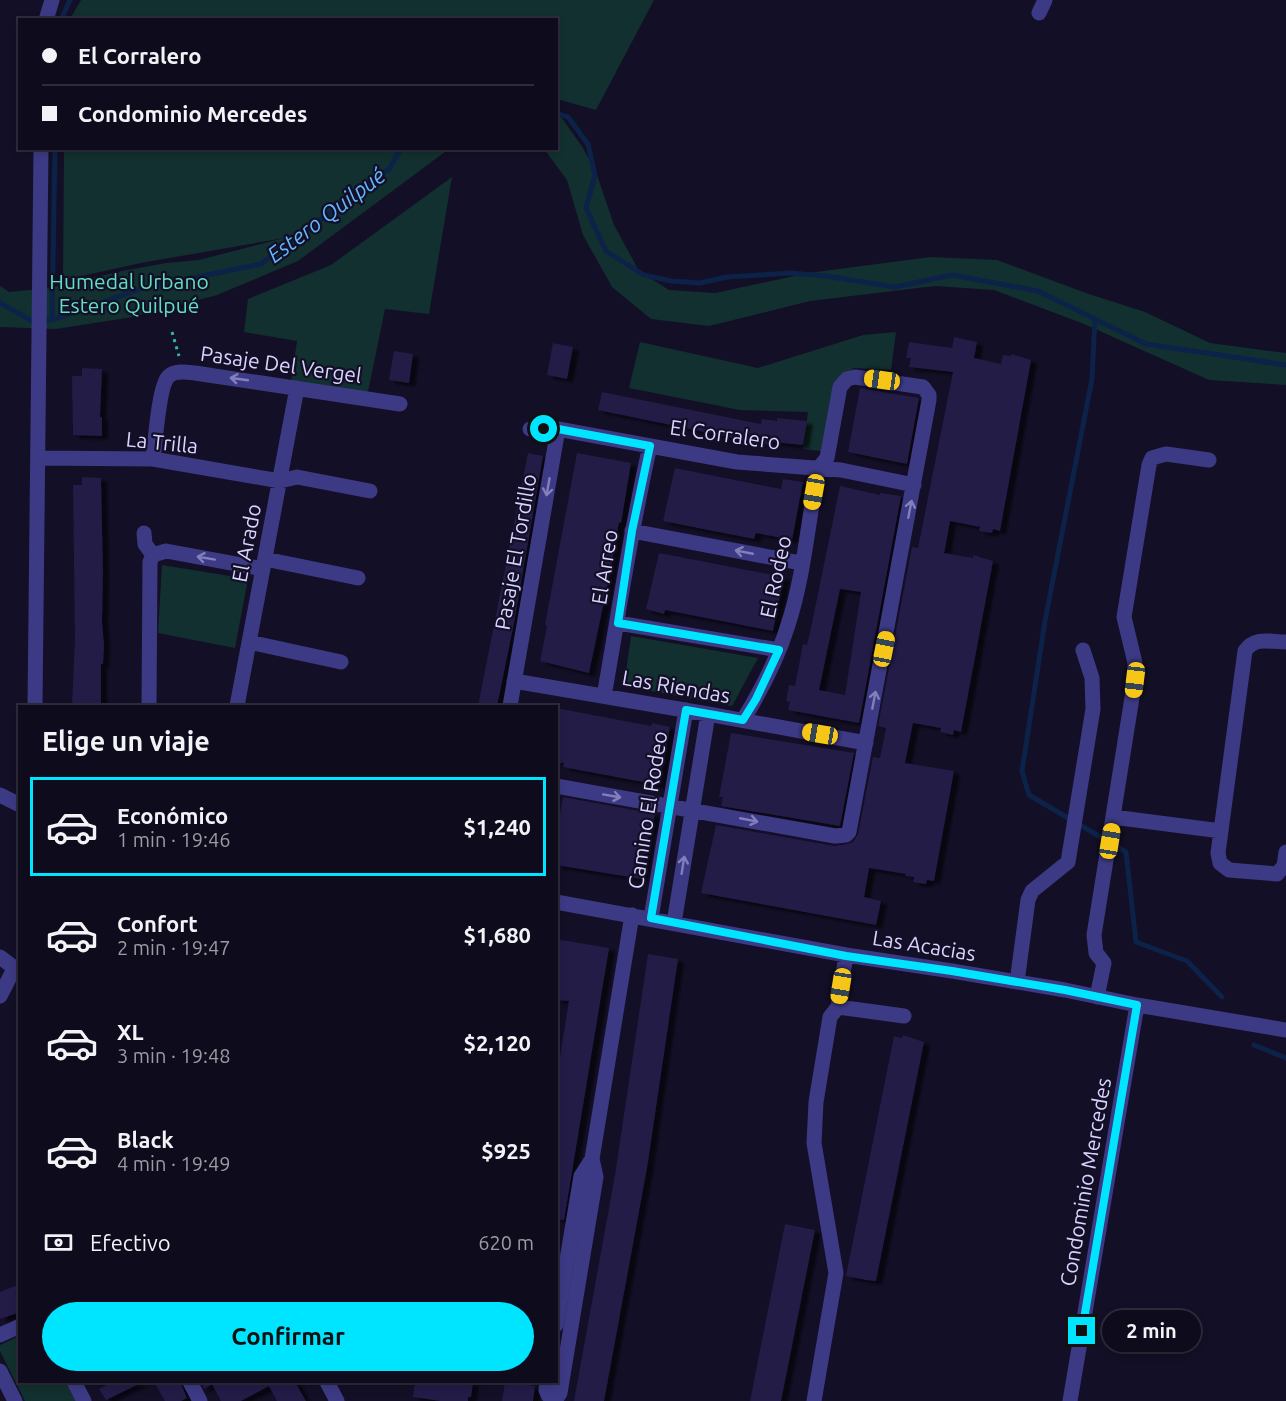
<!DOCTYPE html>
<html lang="es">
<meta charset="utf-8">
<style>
body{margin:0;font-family:Ubuntu,sans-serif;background:#171425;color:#f1f3f6;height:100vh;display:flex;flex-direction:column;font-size:22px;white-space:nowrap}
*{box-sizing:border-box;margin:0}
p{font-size:20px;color:#9b9ba3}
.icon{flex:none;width:33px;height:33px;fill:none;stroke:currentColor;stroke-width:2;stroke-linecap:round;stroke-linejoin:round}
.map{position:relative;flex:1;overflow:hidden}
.details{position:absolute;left:18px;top:705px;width:540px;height:678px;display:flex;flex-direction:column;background:#0e0b1c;border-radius:0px;box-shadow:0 3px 9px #0003,0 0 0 2px #2e2b3b}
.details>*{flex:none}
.top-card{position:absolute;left:18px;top:18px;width:540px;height:132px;border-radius:0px;box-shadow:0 3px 9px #0003,0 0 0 2px #2e2b3b;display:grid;align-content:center;height:132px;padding:0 24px;background:#0e0b1c}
.end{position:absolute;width:27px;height:27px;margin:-14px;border:8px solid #00e5ff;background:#111;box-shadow:0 0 0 3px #111}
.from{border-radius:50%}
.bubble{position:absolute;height:42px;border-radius:21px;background:#0e0b1c;box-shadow:0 3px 9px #0003,0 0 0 2px #2e2b3b;font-size:20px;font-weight:700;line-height:42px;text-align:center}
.car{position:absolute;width:18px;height:36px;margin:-18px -9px;border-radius:8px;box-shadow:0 0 4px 2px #0007;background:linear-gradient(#f5c518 24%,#345 0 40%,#f5c518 0 76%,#345 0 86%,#f5c518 0)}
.top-card b{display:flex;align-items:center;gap:21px;height:57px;font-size:22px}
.top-card b+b{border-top:2px solid #2e2b3b}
.top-card i{width:15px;height:15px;background:#f1f3f6}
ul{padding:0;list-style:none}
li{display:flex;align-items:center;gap:18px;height:99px;margin:0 12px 9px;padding:0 12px;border:3px solid transparent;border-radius:0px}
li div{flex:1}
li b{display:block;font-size:22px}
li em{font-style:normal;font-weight:700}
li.on{border-color:#00e5ff}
li>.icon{width:54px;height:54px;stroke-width:1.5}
h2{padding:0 24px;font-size:27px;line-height:72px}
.pay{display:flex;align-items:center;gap:15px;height:66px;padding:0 24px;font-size:22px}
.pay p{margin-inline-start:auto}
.cta{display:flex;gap:12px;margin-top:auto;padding:12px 24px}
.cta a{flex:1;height:69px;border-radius:36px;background:#00e5ff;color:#111;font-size:24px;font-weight:700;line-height:69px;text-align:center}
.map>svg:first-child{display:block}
.green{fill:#12302f}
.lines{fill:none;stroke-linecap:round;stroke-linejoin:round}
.stream{stroke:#0c2248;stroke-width:5}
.building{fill:#241b47;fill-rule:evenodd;filter:url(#shadow)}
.path{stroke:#2fb8b0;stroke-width:3;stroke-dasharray:3 4.5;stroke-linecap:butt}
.minor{stroke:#3d3a85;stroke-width:15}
.oneway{stroke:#837fbc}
.route{stroke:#00e5ff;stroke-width:8}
.labels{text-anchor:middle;stroke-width:4.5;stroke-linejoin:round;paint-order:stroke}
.park-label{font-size:21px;fill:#5fe0c0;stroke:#130f26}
.street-label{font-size:21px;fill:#d9d4ff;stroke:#130f26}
.water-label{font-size:22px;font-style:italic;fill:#62b6ff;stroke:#130f26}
</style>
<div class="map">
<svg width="1286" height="1401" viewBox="0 0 1286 1401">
<defs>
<filter id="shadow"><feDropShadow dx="6" dy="3.5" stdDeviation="1.5" flood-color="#0009"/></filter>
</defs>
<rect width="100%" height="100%" fill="#130f26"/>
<path class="green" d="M81 0H654L596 110 557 99 556 20 70 19Z
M557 111 583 148 596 172 614 225 639 271 669 290 715 293 808 273 931 257 997 260 1086 293 1145 312 1210 343 1286 353V385L1209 380 1084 324 994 290 935 286 810 301 709 326 651 319 612 287 583 235 567 180 544 149 556 148Z
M64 149H396L395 152 399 149H449L298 261 217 295 133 317 56 329 0 327V286L9 292 50 288 122 271 166 263 199 260 284 238 141 263 63 280Z
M452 177 429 314 385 309 368 392 291 382 297 341 244 332 248 299 331 265Z
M896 332 891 370 854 368 835 382 821 451 803 449 808 412 740 410 629 388 640 342 758 368 863 335Z
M162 565 248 579 235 648 158 633Z
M631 636 758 658 732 706 624 686Z
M19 1336 20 1382H65L76 1401H25L0 1351V1345Z"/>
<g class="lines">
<path class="stream" d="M61 20 70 0
M556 113 568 117 588 144 595 175 586 208 606 251 644 275 671 281 700 283 727 277 790 273 826 276 895 287 952 275 1038 291 1146 344 1286 365
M0 303 32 321 52 320 143 288 261 264 390 168 401 148
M1095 319 1092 379 1045 621 1022 771 1029 795 1126 852 1136 942 1187 961 1222 997
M52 320 55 148
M1254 1045 1286 1058"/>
</g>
<path class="building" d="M954 337 977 342 974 358 1001 364 1003 355 1011 356 1012 354 1031 360 1000 531 993 529 992 533 979 531 980 527 950 521 945 549 944 553 973 558V555L993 561 961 732 954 730 953 735 940 732 941 728 913 723 905 763 954 771 934 881 927 880 926 884 913 882 914 877 905 876 906 874 869 868 864 897 881 901 876 925 701 893 716 825 834 846 848 844 853 842 858 834 873 757 880 758 886 728 878 726 912 547 918 548 953 372 909 367 911 358H906L909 342 952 348Z
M553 343 573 347 567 379 547 375Z
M394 351 413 354 409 383 389 380Z
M82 368 102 369 100 417H102V436L73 435 72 376H82Z
M860 388 919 398 907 464 848 452Z
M602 392 761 424 762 419 777 421V418L807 421 803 445 773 442V446L598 410Z
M528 453 543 456 514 623 497 706H478Z
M577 453 631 463 621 523 619 522 610 573 589 673 540 661 547 626 545 625Z
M675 468 781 489 783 479 803 482 792 540 756 533 754 539 663 521Z
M82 477 101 478 103 573 102 621 104 645 103 664H101V706H72L75 640 73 485H82Z
M840 486 880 495V493L901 496 859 723 788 710 790 702 786 701 789 685 795 686 803 644 807 645 811 628ZM840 589 861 592 845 695 819 690Z
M659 553 784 577 773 631 665 610 664 614 646 609Z
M556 708 651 726 652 723 670 727 659 785 563 767 564 763H556Z
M731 733 854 753 840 826 721 806 723 797H719Z
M563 797 655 814 651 832H649L642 879 556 865V834Z
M556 939 609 948 564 1220 556 1219V1081L569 1001 556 1000Z
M648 954 678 959 647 1168 604 1401H574L615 1175Z
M903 1035 924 1042 876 1281 866 1280 846 1276 894 1036 902 1038Z
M785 1224 815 1230 781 1401H750Z
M20 1284V1312L0 1319V1292Z
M113 1382H143L106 1400 99 1389Z
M154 1382H180L187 1398 181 1401H165Z
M201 1382H295L306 1401H277L269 1386 241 1401H221L212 1384 204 1389Z
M415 1382H471L473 1383 471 1397H468V1401H441L413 1397Z
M505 1382 535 1386 533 1401H502Z"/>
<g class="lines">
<path class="path" d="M172 332 179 356"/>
<path class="minor" d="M1039 13 1045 0
M46 20 52 0
M530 429H558L737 462 841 470 914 485
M39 458 153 459 280 481 297 477 370 491
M153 459C155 444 159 386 168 377 174 370 187 372 195 373L400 404
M632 531 801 563
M144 533 145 544 153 555
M265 559 358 578
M618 623 779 650
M249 642 341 662
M1286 642C1270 642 1255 636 1245 651L1218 853 1220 863 1229 870 1277 874 1284 866 1286 852
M514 681 708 714 866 743
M604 696C619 612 631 528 650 446
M35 706 41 148
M149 706 150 562 153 555 166 551 263 569
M237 706 297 388
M510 706 558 429
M556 786 835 836 846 835 849 832 929 400V395L923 387 855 377 847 379 840 387 827 458 818 469C808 521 804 578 787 628 777 660 760 692 743 720
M0 795 20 805
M1113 817 1221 831
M556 902 846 955 952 971 1065 990 1137 1005 1286 1030
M651 918 686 710
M674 923 708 714
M0 957 20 972
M1017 982 1028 900 1032 891 1068 862 1093 709 1092 678 1083 650
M0 996 15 967
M1097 997 1104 963 1096 953 1094 935 1135 679V663L1124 617 1149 465 1152 458 1166 454 1209 460
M838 1007 904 1016
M556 1325 581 1176 592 1159 632 915
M0 1335 20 1326
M0 1371 15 1401
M74 1382 84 1401
M190 1382 200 1401
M327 1382 337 1401
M547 1382 546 1390 548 1395 558 1396 560 1393 596 1177 592 1159
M814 1401 836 1273 814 1143 816 1102 830 1017 838 1007 846 955
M1070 1401 1137 1005"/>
</g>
<defs><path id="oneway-shaft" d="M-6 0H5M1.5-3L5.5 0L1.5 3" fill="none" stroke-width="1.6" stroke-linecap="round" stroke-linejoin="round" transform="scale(1.5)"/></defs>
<g class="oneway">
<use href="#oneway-shaft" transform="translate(239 379) rotate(-172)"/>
<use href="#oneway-shaft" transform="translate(548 487) rotate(100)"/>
<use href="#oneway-shaft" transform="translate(910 509) rotate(-79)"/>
<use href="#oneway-shaft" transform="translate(744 552) rotate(-169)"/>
<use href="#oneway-shaft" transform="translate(206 558) rotate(-170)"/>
<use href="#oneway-shaft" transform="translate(874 700) rotate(-79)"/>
<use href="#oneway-shaft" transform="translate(612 796) rotate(10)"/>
<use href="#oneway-shaft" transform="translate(749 820) rotate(11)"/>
<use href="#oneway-shaft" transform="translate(683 865) rotate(-81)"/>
</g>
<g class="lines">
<path class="route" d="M544 429H558L650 446 632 531 618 623 779 650 756 699 743 720 686 710 651 918 846 956 952 971 1065 990 1137 1005 1082 1331"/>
</g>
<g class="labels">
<g class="park-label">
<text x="129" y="289">Humedal Urbano<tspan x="129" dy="24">Estero Quilpué</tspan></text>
</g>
<g class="street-label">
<text transform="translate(281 365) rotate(8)" y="7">Pasaje Del Vergel</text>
<text transform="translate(725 435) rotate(8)" y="7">El Corralero</text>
<text transform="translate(162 443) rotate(6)" y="7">La Trilla</text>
<text transform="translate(247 543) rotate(-79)" y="7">El Arado</text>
<text transform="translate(516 552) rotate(-80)" y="7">Pasaje El Tordillo</text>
<text transform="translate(605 567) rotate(-81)" y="7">El Arreo</text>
<text transform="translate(776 577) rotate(-78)" y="7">El Rodeo</text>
<text transform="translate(676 687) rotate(10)" y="7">Las Riendas</text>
<text transform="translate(648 810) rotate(-81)" y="7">Camino El Rodeo</text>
<text transform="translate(924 946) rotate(9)" y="7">Las Acacias</text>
<text transform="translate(1086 1182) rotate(-80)" y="7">Condominio Mercedes</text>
</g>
<g class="water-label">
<text transform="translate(326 215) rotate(-37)" y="8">Estero Quilpué</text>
</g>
</g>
</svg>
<i class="end from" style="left:544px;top:429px"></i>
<i class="end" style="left:1082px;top:1331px"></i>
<div class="bubble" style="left:1102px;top:1310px;width:99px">2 min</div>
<i class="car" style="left:882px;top:380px;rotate:278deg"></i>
<i class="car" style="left:814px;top:492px;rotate:190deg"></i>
<i class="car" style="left:884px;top:649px;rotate:11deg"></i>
<i class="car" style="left:1135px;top:680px;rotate:187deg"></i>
<i class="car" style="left:820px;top:734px;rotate:280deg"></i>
<i class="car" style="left:1110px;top:841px;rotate:9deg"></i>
<i class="car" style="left:841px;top:986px;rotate:189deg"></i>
<div class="top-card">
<b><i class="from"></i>El Corralero</b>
<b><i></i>Condominio Mercedes</b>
</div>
<section class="details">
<h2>Elige un viaje</h2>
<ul>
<li class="on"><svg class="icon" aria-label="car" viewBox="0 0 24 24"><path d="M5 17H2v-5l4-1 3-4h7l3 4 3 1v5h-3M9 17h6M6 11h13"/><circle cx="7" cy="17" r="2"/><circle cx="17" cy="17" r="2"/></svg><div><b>Económico</b><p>1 min · 19:46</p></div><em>$1,240</em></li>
<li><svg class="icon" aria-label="car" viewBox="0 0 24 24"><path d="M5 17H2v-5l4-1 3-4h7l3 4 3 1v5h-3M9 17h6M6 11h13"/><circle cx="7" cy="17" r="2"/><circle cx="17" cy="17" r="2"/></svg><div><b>Confort</b><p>2 min · 19:47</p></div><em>$1,680</em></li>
<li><svg class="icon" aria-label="car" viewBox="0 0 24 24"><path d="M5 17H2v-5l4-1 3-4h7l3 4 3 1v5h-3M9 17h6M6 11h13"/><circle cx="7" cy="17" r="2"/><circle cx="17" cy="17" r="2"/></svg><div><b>XL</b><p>3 min · 19:48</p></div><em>$2,120</em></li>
<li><svg class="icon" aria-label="car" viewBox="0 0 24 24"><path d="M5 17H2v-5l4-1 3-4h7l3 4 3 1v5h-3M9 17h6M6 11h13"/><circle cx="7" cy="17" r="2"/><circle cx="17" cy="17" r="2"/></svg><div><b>Black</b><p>4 min · 19:49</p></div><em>$925</em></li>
</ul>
<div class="pay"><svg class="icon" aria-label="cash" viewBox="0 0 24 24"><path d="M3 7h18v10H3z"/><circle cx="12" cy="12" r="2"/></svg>Efectivo<p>620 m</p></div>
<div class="cta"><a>Confirmar</a></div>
</section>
</div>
